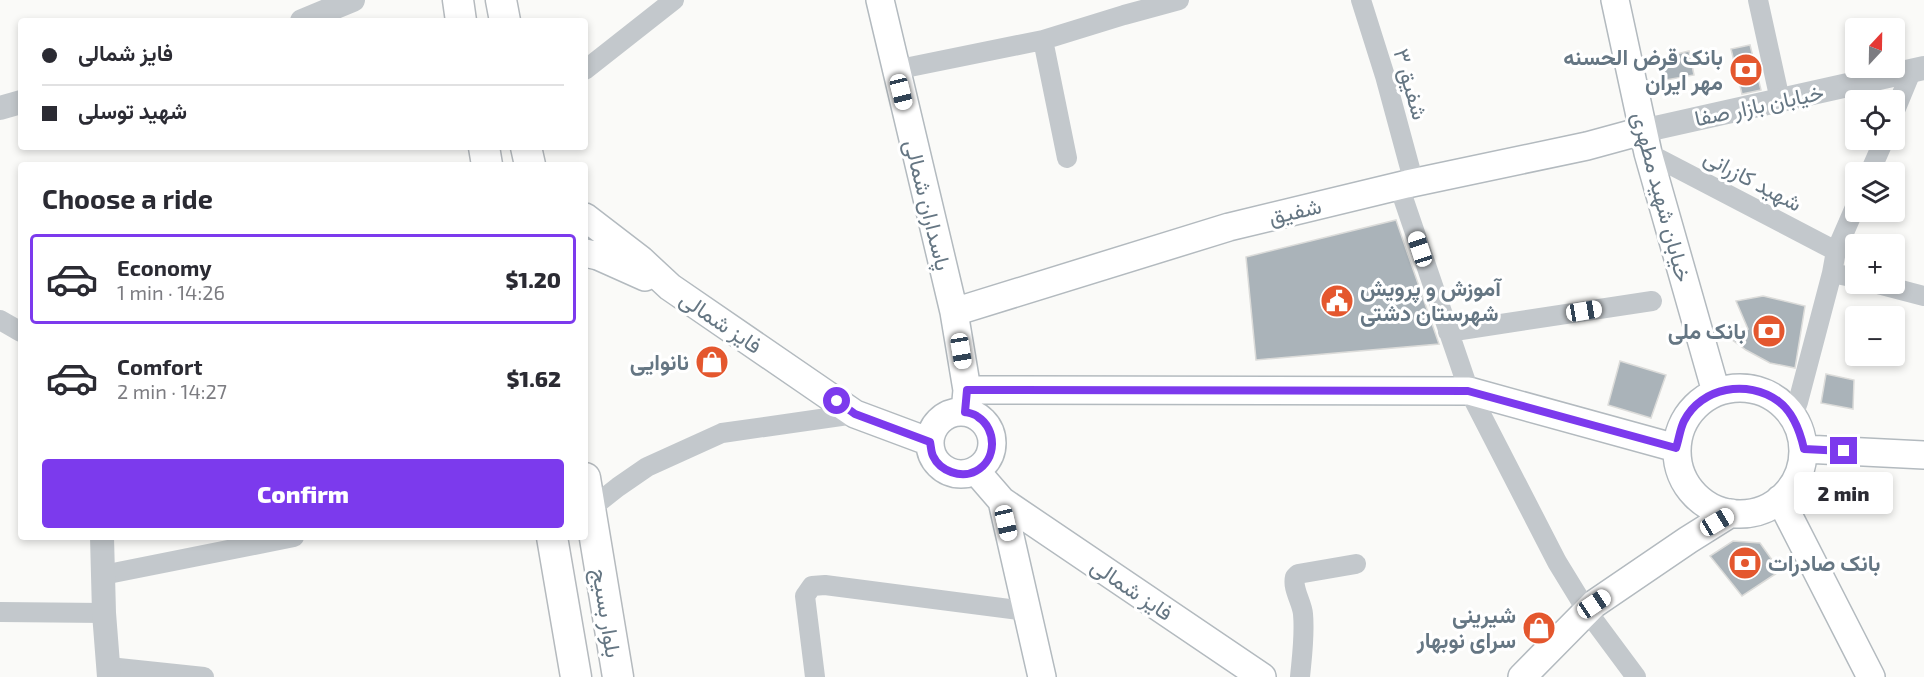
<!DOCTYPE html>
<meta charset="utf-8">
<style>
body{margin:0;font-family:"Exo 2",Vazirmatn,sans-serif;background:#f2f2f3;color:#2b2b33;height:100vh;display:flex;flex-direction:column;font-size:22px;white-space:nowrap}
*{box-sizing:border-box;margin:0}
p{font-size:20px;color:#7c7c81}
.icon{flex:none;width:33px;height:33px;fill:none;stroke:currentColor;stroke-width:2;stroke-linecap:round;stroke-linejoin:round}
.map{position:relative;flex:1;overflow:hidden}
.side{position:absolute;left:18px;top:162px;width:570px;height:378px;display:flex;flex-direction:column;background:#fff;border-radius:6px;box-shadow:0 3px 9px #0003}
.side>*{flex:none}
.hud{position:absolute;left:18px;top:18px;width:570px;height:132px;border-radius:6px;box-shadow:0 3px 9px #0003;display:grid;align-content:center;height:132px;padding:0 24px;background:#fff}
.needle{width:39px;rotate:22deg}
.tools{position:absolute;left:1845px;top:18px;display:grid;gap:12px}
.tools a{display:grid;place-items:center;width:60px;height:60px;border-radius:6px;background:#fff;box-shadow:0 3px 9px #0003;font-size:30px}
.end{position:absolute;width:27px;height:27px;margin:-14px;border:8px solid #7c3aed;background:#fff;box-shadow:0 0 0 3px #fff}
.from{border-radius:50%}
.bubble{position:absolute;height:42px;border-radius:6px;background:#fff;box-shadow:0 3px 9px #0003;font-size:20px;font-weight:800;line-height:42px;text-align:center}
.car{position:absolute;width:18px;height:36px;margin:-18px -9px;border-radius:8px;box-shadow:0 0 4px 2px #0007;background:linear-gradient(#fff 24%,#345 0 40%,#fff 0 76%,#345 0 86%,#fff 0)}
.hud b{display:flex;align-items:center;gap:21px;height:57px;font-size:22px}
.hud b+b{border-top:2px solid #e1e1e2}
.hud i{width:15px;height:15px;background:#2b2b33}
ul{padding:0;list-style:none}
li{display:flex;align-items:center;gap:18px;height:90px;margin:0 12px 9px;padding:0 12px;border:3px solid transparent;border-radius:6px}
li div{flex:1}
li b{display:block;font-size:22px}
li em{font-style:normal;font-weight:800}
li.selected{border-color:#7c3aed}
li>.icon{width:54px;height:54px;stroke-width:1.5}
h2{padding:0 24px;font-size:27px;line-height:72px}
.primary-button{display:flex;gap:12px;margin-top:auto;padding:12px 24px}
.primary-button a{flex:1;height:69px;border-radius:6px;background:#7c3aed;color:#fff;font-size:24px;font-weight:800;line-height:69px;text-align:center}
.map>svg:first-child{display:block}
.building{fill:#aab3b9;stroke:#dcdcda;stroke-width:1.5}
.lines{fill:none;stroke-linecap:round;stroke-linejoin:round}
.secondary-casing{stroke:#b3babf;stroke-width:30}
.primary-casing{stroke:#b5babe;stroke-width:33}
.minor{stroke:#c3c8cc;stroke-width:20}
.tertiary{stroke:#c3c8cc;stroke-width:24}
.secondary{stroke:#fff;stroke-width:27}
.primary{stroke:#fff;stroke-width:30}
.route{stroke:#7c3aed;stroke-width:8}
.labels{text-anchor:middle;stroke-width:6;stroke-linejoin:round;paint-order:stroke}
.poi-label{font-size:22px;font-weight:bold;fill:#657683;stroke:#fff;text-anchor:end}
.street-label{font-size:22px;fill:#657683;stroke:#fff}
</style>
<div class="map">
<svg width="1924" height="677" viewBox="0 0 1924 677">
<rect width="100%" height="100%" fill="#fafaf8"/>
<path class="building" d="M1750 45 1761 90 1742 94 1731 49Z
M1689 51 1694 75 1666 80 1660 58Z
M1396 220 1439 344 1256 360 1246 257Z
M1763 296 1805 306 1795 368 1770 363 1746 350 1724 334 1748 329 1736 301Z
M1620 361 1666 375 1651 418 1608 405Z
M1826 374 1854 380 1853 409 1821 403Z
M1733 541 1760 543 1780 571 1742 596 1710 556Z"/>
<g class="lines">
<g class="secondary-casing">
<path id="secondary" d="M880 0 954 312 967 390 965 412
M1615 0 1648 153 1716 392
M585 217 641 260 670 287 855 414 930 442
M585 253 598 256 645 277
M954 312 1229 227 1407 184 1587 146 1642 131
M1677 451a63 63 0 1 1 126 0a63 63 0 1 1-126 0Z
M967 390 1469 391 1676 448
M930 443a31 31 0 1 1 62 0a31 31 0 1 1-62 0Z
M1804 449 1924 455
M976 471 1002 501 1042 677
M1780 499 1871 677
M1002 501 1262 677
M1522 677 1594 604 1688 540 1731 513"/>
</g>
<g class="primary-casing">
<path id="primary" d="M458 0 461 21
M501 0 505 21
M484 147 487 165
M526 147 530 165
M585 478 618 677
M552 537 576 677"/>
</g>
<path class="minor" d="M1361 0 1385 76 1414 183
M1758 0 1780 100
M1043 40 1067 158
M585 70 674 0
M895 70 1043 40 1124 15 1179 0
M1894 113 1911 72
M1648 153 1836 251
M1870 172 1884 140
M1399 186 1469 391 1557 562 1587 611 1636 677
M1832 273 1856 278
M1878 284 1924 296
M0 320 21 332
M1448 332 1652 301
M1793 416 1798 402 1832 273 1836 251 1856 205
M590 509 618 487 647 467 722 433 855 414
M103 575 294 537
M0 612 104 613
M109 667 204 677
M815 677 805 596 812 586 825 585 1026 611
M1300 677C1302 656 1305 635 1303 614 1302 602 1292 589 1295 577L1298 574 1356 564"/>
<path class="tertiary" d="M302 21 353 0
M0 108 21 102
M1642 131 1924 68
M102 537 104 613 109 677"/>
<use href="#secondary" class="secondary"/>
<use href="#primary" class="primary"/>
</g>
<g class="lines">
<path class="route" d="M837 401 855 414 930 442C931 446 931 452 933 456 940 471 961 479 976 471 997 460 997 429 978 417 975 414 969 413 965 412L967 390 1468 391 1676 448C1679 439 1680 429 1684 421 1701 387 1748 379 1778 401 1793 412 1800 431 1804 449L1844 451"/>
</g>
<defs>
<g id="bank-disc" transform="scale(1.725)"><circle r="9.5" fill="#e4572e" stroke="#fff"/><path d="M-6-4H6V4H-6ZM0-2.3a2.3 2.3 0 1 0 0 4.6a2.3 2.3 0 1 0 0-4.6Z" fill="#fff"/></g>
<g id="civic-disc" transform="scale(1.725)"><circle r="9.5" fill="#e4572e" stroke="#fff"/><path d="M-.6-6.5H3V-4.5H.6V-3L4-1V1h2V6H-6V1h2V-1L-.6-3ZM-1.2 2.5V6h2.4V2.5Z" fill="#fff"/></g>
<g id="shop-disc" transform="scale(1.725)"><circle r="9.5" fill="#e4572e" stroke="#fff"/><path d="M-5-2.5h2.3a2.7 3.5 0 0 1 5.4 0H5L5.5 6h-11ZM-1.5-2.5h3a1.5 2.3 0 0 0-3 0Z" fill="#fff"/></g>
</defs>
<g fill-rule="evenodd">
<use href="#bank-disc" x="1746" y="70"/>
<use href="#civic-disc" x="1337" y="301"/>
<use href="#bank-disc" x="1769" y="331"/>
<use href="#shop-disc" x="712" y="362"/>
<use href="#bank-disc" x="1745" y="563"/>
<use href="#shop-disc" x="1539" y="628"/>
</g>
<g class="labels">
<g class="poi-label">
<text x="1723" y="65">بانک قرض الحسنه<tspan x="1723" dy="25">مهر ایران</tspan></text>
<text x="1360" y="296" text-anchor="start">آموزش و پرویش<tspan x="1360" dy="25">شهرستان دشتی</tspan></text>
<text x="1746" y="339">بانک ملی</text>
<text x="689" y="370">نانوایی</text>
<text x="1768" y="571" text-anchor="start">بانک صادرات</text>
<text x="1516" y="623">شیرینی<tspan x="1516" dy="25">سرای نوبهار</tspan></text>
</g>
<g class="street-label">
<text transform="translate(1411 84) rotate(74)" y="8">شفیق ۳</text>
<text transform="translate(1759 105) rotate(-12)" y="8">خیابان بازار صفا</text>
<text transform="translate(1753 180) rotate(28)" y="8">شهید کازرانی</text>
<text transform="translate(1662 197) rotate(75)" y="8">خیابان شهید مطهری</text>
<text transform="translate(928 205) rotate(76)" y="8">پاسداران شمالی</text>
<text transform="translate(1295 211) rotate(-13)" y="8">شفیق</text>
<text transform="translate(721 322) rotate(34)" y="8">فایز شمالی</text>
<text transform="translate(1132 589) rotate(34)" y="8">فایز شمالی</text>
<text transform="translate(607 613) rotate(81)" y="8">بلوار بسیج</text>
</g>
</g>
</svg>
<div class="tools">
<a><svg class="needle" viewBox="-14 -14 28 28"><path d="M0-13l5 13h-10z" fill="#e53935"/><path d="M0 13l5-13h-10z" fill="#7c7c81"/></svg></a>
<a><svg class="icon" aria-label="locate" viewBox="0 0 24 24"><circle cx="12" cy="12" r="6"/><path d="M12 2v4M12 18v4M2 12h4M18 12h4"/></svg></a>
<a><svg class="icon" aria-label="layers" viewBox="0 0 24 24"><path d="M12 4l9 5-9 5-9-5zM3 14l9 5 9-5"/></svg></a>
<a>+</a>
<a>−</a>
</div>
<i class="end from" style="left:837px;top:401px"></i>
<i class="end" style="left:1844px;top:451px"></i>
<div class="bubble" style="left:1794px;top:472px;width:99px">2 min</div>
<i class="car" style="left:901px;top:92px;rotate:166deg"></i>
<i class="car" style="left:1420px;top:249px;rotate:342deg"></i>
<i class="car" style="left:1584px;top:311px;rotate:81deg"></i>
<i class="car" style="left:961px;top:351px;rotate:171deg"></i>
<i class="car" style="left:1717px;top:522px;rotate:59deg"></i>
<i class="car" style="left:1006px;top:523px;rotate:167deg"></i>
<i class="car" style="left:1594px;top:604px;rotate:56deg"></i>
<div class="hud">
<b><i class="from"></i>فایز شمالی</b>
<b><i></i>شهید توسلی</b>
</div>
<section class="side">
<h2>Choose a ride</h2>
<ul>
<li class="selected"><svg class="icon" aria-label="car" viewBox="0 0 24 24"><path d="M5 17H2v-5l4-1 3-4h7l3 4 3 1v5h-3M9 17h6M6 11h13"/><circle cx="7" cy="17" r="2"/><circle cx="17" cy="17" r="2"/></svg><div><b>Economy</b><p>1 min · 14:26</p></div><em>$1.20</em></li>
<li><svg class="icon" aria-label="car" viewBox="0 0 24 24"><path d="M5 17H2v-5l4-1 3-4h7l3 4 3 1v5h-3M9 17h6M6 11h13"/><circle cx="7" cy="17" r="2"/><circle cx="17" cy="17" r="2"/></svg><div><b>Comfort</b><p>2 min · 14:27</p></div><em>$1.62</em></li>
</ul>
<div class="primary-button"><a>Confirm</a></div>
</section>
</div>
